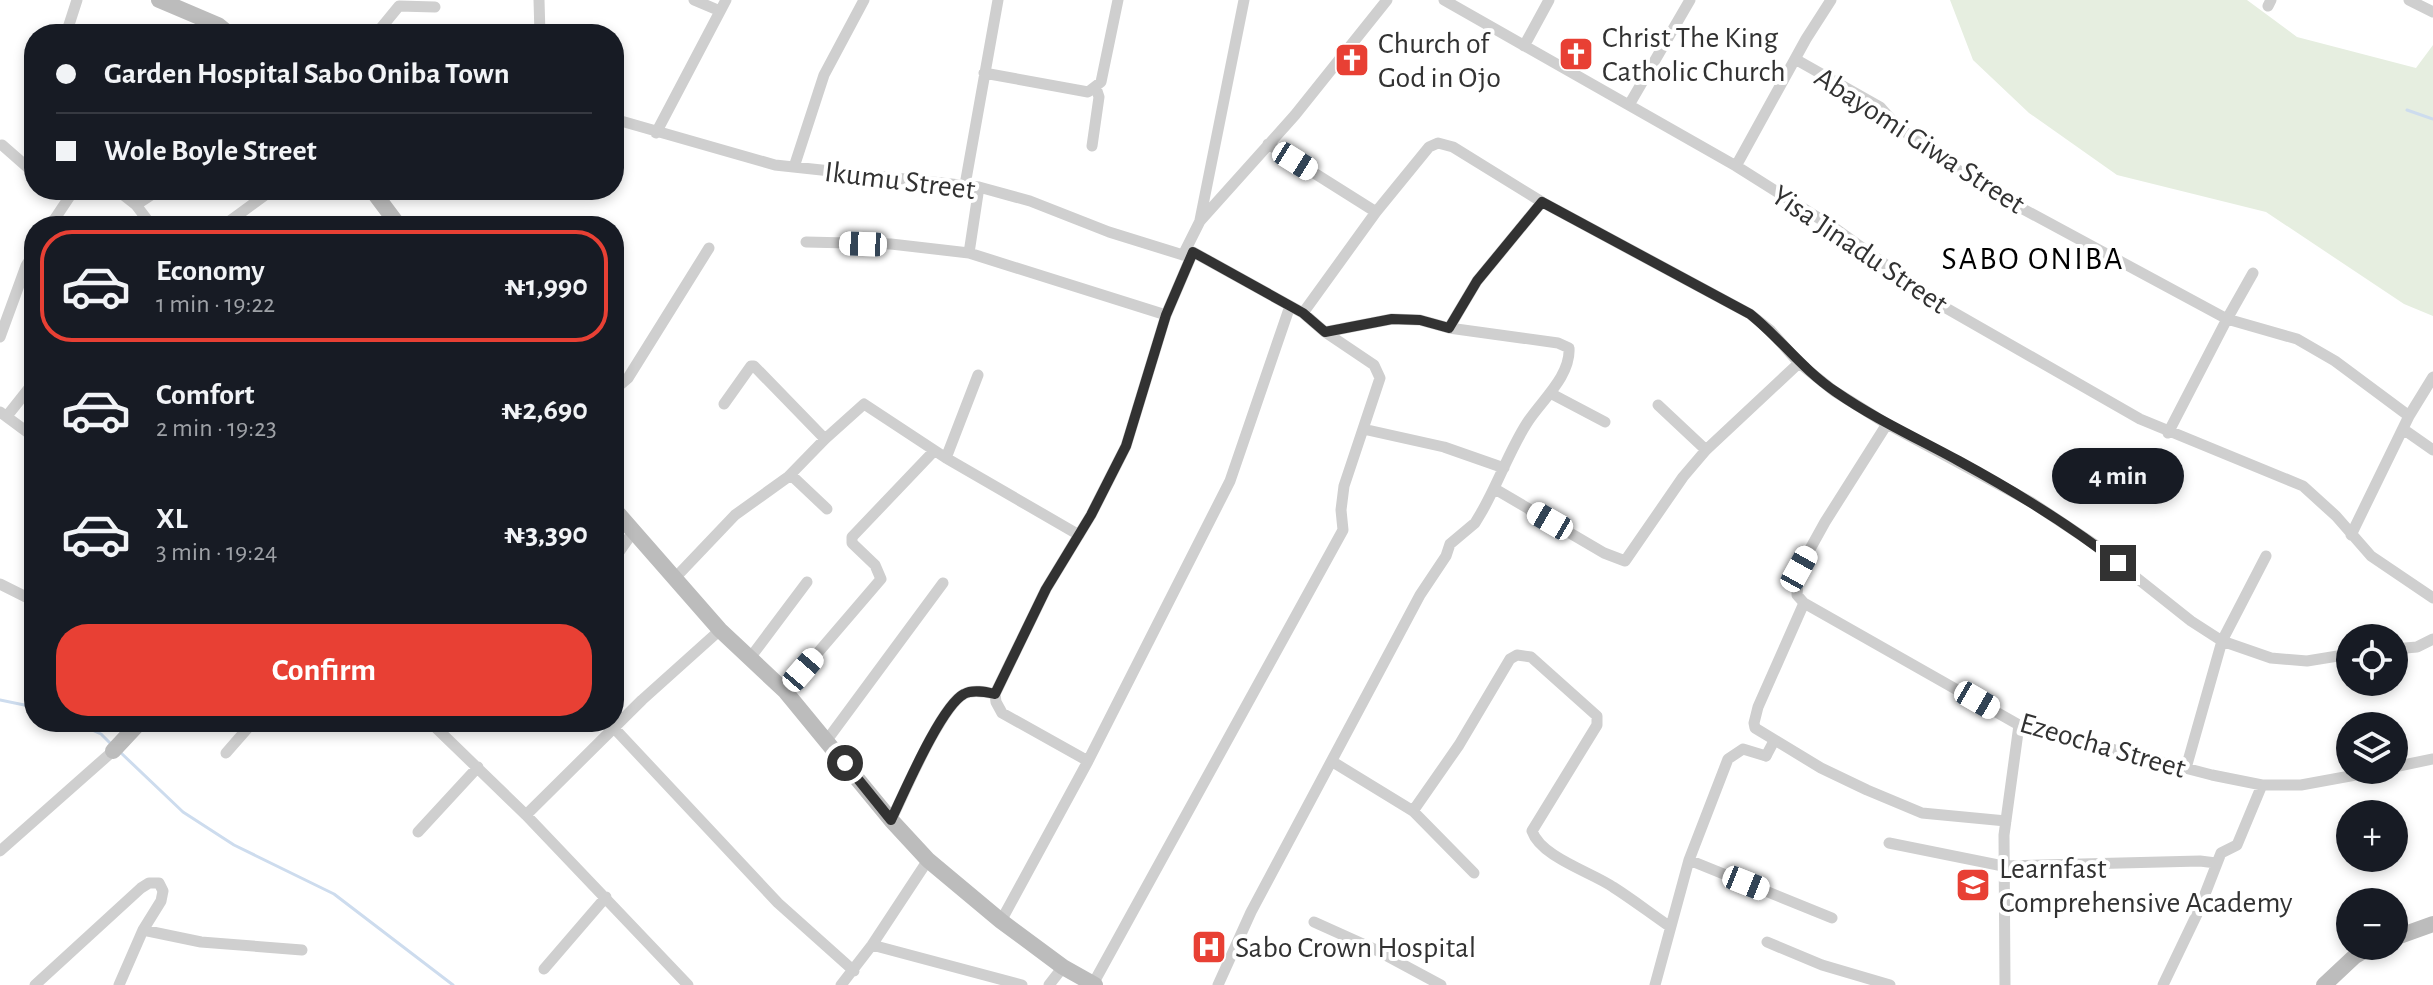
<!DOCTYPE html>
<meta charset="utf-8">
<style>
body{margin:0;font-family:"Alegreya Sans",sans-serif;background:#242831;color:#f1f3f6;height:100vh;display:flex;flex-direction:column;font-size:30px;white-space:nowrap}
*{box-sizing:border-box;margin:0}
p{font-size:26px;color:#9ea1a6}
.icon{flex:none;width:44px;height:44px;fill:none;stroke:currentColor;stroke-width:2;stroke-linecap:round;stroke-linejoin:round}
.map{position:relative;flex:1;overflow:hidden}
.details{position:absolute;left:24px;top:216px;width:600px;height:516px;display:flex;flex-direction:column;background:#171b24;border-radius:32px;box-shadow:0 4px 12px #0003}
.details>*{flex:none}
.banner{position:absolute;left:24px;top:24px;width:600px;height:176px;border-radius:32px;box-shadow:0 4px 12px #0003;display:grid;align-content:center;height:176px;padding:0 32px;background:#171b24}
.buttons{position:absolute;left:2336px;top:624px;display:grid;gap:16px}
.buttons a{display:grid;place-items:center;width:72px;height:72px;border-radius:50%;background:#171b24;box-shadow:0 4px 12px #0003;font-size:40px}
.end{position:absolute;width:36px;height:36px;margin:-18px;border:10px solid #323232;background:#fff;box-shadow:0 0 0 4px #fff}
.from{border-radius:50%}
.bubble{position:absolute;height:56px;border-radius:28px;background:#171b24;box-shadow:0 4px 12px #0003;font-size:26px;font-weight:600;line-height:56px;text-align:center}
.car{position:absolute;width:24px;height:48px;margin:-24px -12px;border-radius:10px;box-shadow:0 0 6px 2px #0007;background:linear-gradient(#fff 24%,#345 0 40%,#fff 0 76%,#345 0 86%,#fff 0)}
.banner b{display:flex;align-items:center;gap:28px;height:76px;font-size:30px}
.banner b+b{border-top:2px solid #363941}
.banner i{width:20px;height:20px;background:#f1f3f6}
ul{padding:14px 0 0;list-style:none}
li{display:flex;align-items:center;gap:24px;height:112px;margin:0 16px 12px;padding:0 16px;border:4px solid transparent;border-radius:32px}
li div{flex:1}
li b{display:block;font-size:30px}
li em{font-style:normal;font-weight:600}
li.current{border-color:#e84034}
li>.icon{width:72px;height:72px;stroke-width:1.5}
.button{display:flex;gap:16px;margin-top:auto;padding:16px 32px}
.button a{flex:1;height:92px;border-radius:32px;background:#e84034;color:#fff;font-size:32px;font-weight:600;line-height:92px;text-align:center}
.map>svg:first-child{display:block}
.green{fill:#e6eee0}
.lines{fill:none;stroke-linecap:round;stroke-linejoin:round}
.stream{stroke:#cddcee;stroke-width:3}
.street{stroke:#cfcfcf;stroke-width:11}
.secondary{stroke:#bcbcbc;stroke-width:16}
.street-bridge{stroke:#cfcfcf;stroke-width:11}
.route{stroke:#323232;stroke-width:10}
.labels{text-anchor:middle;stroke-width:8;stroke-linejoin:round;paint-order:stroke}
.poi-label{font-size:30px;fill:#323232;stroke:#fff;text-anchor:start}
.street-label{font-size:30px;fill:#323232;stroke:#fff}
.neighbourhood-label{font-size:32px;letter-spacing:2px;fill:#000;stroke:#fff}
</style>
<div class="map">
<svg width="2433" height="985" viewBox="0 0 2433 985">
<rect width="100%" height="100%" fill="#fff"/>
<path class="green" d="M1950 0H2247L2297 37 2416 68 2433 45V316L2404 304 2266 212 2117 175 2029 113 1973 60Z"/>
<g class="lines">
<path class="stream" d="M2407 110 2433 119
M0 700 34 707
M74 722 101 734 112 745
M120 752 183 812 234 845 334 894 453 985"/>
<path class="street" d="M539 0 540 34
M694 0 720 11
M1444 0 1736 166 1836 229 1946 308 2140 419 2303 486 2336 516 2371 556 2433 598
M2409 0 2433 12
M2268 6 2271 0
M66 34 77 0
M376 34 399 6 435 7
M1524 46 1549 0
M1795 59 1880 107 1895 124 1927 149 1986 189 2227 319 2168 433
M984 73 1088 92 1101 82 1118 0
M1629 105 1690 0
M614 119 775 165 979 187 1030 201 1109 232 1183 255 1193 252 1303 313 1325 332 1392 319 1420 320 1449 328 1477 281 1542 202
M656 133 726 0
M1268 144 1376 212
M2 145 34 173
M1092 146 1099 97 1096 88
M1736 166 1806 39 1831 0
M794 167 824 75 864 0
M965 185 998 0
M117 190 136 205 152 226
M136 205 159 190
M1200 220 1244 0
M50 226 72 193 77 190
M223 226 272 190
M806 242 891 244 969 253 1166 315 1193 252
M969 253 979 187
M1183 255 1200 221 1295 115 1387 0
M2253 273 2227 319 2297 339 2335 361 2409 416
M1303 313 1376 212 1429 147 1438 143 1453 147 1542 202 1750 314 1770 330 1799 363 1834 391 1887 424 2031 502 2094 544 2191 621 2222 641 2271 658 2307 661 2350 654
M0 337 26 266 34 253
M614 390 628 378 709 248
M1550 393 1605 422
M724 404 751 366H754L825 439
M1658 405 1706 450
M0 412 34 437
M7 416 34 382
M1887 424 1825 522 1799 569 1797 595 1804 603 1758 707 1754 723 1755 728 1821 768 1867 790 1922 813 2006 821
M1363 429 1444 447 1504 468
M2403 429 2433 450
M946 458 978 375
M791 475 827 509
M1495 489 1604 553 1625 561 1683 477 1706 450 1799 363
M2351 535 2409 416 2433 377
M614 559 633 532
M675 578 735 515 788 477 825 439 864 404 946 458 1079 535
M0 584 34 601
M1804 603 2019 725 2212 775 2262 785H2301L2383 770
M2394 649 2417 647 2433 639
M750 658 807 582
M785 691 881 579 875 565 852 543V537L934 451
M430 722 526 815 688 985
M614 728 778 903 854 971
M827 740 943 583
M226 753 253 722
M1088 761 1002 713 996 702 995 694 1046 589 1091 515 1126 446 1166 315
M1333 762 1413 811 1474 873
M2394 767 2433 759
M2186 768 2222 641 2266 556
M1413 811 1459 745 1510 659 1517 655 1531 657 1597 716V725L1532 831C1541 857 1591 872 1613 887 1632 899 1650 913 1669 926
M526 815 642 700 720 630
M891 820C904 794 941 706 964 694 973 689 986 692 995 694
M418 832 478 767
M1889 843 2003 866 2200 861 2216 863
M0 851 113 751
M1689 860 1832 918
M1001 921 1088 761 1230 481 1290 306
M1314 922 1374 949 1441 985
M143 930 201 942 302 950
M1767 942 1822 965 1890 985
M872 945 1022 985
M544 969 606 897
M1093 984 1343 530 1341 510 1344 486 1380 378 1374 365 1325 332
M35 985 141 888 149 883H159L163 891 161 901 143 930 119 985
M841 985 872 945 928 860
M1049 985 1063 967
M1218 985 1251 912 1420 595 1446 556 1450 544 1475 523 1481 513C1498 484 1509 451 1527 423 1541 401 1571 376 1569 348L1558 343 1449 328
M1655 985 1689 860 1728 759 1743 749 1766 756
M2005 985 2004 835 2019 725
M2163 985 2198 912 2221 853 2237 845 2262 785"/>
<path class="secondary" d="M159 0 218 25 229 34
M372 190 399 226
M614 509 720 630 785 691 891 820 928 860 1001 921 1063 967 1095 985
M113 751 140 722
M2394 938 2433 924
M2324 985 2355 956 2372 946"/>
<path class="street-bridge" d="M1766 756 1774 741"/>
</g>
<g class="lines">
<path class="route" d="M845 763 891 820C904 793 941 706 964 694 973 689 986 692 995 694L1046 589 1091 515 1126 446 1166 315 1193 252 1303 313 1325 332 1392 319 1420 320 1449 328 1477 281 1542 202 1750 314C1780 338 1803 370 1836 392 1875 419 1917 438 1959 461 2014 491 2069 524 2118 563"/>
</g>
<defs>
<g id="church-square" transform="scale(1.8)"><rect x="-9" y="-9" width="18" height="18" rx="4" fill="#e84034" stroke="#fff"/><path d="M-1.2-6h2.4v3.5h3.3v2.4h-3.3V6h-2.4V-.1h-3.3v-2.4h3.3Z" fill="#fff"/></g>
<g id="school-square" transform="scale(1.8)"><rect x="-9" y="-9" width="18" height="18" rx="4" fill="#e84034" stroke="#fff"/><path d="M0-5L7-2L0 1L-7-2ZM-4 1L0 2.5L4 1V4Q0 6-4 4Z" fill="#fff"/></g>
<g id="hospital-square" transform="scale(1.8)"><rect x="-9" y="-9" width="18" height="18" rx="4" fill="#e84034" stroke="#fff"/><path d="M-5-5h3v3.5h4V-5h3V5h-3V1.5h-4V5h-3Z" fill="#fff"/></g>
</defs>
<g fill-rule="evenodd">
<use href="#church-square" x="1576" y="54"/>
<use href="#church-square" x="1352" y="60"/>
<use href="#school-square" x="1973" y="885"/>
<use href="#hospital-square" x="1209" y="947"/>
</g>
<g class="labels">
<g class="poi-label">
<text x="1602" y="47">Christ The King<tspan x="1602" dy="34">Catholic Church</tspan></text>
<text x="1378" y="53">Church of<tspan x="1378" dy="34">God in Ojo</tspan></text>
<text x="1999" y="878">Learnfast<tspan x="1999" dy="34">Comprehensive Academy</tspan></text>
<text x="1235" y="957">Sabo Crown Hospital</text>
</g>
<g class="street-label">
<text transform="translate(1920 140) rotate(33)" y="10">Abayomi Giwa Street</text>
<text transform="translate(900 180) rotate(7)" y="10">Ikumu Street</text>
<text transform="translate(1860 249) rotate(34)" y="10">Yisa Jinadu Street</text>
<text transform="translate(2103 745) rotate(16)" y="10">Ezeocha Street</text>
</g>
<g class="neighbourhood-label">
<text x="2033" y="269">SABO ONIBA</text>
</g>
</g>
</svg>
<div class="buttons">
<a><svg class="icon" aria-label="locate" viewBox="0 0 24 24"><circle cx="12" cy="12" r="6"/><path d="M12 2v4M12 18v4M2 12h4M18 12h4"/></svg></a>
<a><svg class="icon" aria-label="layers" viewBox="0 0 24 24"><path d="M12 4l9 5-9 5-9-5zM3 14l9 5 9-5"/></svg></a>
<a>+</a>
<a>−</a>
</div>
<i class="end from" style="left:845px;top:763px"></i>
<i class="end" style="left:2118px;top:563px"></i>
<div class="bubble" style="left:2052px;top:448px;width:132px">4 min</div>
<i class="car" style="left:1295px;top:161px;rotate:122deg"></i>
<i class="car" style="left:863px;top:244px;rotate:272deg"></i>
<i class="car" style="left:1550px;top:521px;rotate:300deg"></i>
<i class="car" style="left:1799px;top:569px;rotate:29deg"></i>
<i class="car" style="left:803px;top:670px;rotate:41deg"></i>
<i class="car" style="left:1977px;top:700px;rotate:120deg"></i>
<i class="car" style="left:1746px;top:883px;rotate:112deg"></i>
<div class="banner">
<b><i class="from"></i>Garden Hospital Sabo Oniba Town</b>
<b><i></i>Wole Boyle Street</b>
</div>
<section class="details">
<ul>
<li class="current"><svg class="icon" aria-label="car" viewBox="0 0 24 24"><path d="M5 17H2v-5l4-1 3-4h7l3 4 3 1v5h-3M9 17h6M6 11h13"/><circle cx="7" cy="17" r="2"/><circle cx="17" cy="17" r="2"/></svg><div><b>Economy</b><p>1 min · 19:22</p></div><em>₦1,990</em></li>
<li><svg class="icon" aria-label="car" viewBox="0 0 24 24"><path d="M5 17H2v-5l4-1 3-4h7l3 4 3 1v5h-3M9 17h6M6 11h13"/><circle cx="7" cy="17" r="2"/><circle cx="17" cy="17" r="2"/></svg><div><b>Comfort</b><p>2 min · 19:23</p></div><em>₦2,690</em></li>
<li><svg class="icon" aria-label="car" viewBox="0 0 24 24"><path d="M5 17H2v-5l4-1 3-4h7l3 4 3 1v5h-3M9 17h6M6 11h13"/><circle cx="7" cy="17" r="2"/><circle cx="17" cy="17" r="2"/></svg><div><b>XL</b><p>3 min · 19:24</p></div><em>₦3,390</em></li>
</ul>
<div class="button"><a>Confirm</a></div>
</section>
</div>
